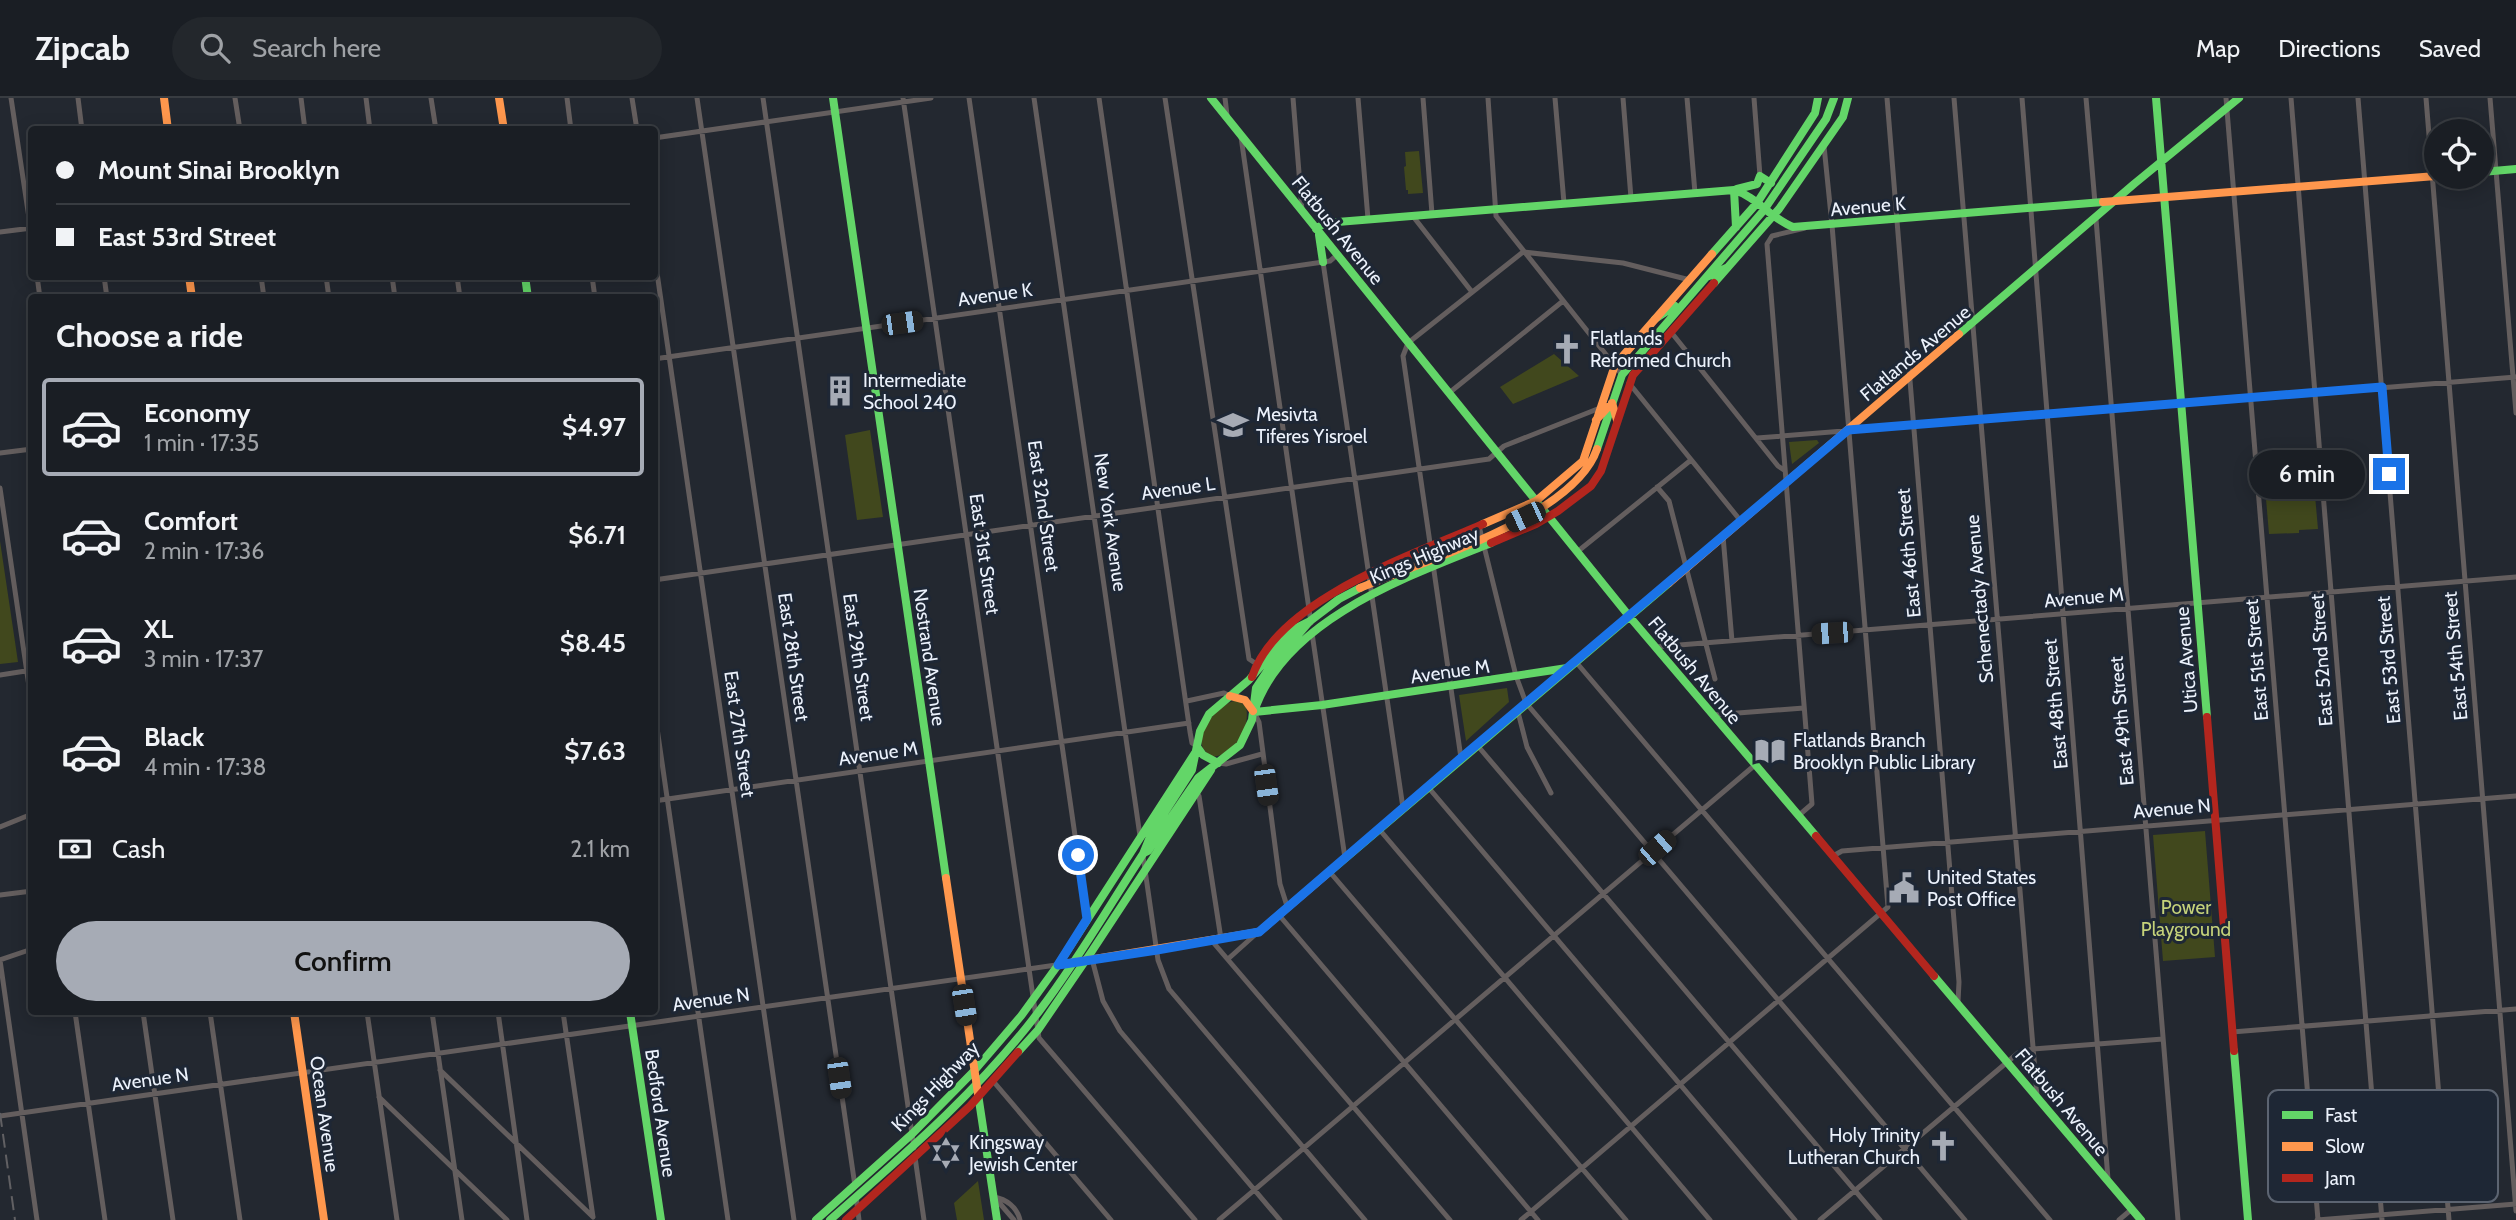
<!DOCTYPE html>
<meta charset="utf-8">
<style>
body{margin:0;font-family:Cabin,sans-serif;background:#23272c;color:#f1f3f6;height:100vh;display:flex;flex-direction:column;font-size:26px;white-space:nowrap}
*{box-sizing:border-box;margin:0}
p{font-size:23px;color:#9fa2a6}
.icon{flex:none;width:38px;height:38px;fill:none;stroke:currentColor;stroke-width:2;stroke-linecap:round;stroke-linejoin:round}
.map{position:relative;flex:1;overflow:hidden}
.sheet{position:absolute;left:28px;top:196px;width:630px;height:721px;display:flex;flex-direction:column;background:#1a1e24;border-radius:7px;box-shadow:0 4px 18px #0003,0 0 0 2px #383c41}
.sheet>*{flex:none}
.hud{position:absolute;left:28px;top:28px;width:630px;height:154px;border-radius:7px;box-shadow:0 4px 18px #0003,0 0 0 2px #383c41;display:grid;align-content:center;height:154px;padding:0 28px;background:#1a1e24}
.buttons{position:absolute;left:2424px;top:21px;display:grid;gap:14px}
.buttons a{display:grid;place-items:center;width:70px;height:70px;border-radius:50%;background:#1a1e24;box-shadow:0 4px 18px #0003,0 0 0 2px #383c41;font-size:35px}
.end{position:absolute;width:32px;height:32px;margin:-16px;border:9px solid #1a73e8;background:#fff;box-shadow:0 0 0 4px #fff}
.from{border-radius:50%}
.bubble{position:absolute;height:49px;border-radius:24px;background:#1a1e24;box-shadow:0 4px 18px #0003,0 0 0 2px #383c41;font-size:23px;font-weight:600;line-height:49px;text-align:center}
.car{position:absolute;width:21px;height:42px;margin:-21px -10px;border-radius:9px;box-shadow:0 0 5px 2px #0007;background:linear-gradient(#222 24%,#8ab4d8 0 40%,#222 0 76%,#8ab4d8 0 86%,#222 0)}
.hud b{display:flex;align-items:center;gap:24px;height:66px;font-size:26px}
.hud b+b{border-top:2px solid #383c41}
.hud i{width:18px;height:18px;background:#f1f3f6}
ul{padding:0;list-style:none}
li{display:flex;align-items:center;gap:21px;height:98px;margin:0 14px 10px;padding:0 14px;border:4px solid transparent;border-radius:7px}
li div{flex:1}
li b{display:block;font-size:26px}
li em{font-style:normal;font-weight:600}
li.current{border-color:#a6abb5}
li>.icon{width:63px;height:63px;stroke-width:1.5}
h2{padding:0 28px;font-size:32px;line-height:84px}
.pay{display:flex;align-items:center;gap:18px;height:77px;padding:0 28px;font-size:26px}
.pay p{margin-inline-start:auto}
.action{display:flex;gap:14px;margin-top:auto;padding:14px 28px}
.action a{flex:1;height:80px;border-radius:42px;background:#a6abb5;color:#111;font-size:28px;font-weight:600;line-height:80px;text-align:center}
header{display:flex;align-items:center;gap:42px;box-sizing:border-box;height:98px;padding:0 35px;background:#1a1e24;border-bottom:2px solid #383c41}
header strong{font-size:33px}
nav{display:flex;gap:38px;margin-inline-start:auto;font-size:24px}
.search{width:490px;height:63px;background:#23272c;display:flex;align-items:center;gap:18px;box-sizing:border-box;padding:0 24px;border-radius:38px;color:#9fa2a6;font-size:26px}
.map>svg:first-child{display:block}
.green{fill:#41481d}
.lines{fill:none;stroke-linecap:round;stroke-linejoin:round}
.street{stroke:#645e5e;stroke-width:5}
.fast{stroke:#63d668;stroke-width:8}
.slow{stroke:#ff974d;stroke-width:8}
.jam{stroke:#b3261e;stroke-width:8}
.rail{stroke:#616063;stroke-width:2;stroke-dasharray:14 7;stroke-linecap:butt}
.route{stroke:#1a73e8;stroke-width:9}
.labels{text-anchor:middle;stroke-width:6;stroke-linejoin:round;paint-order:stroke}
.street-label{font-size:19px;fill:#ecf2fc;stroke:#1e2735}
.poi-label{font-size:19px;fill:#ecf2fc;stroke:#1e2735;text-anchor:start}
.park-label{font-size:19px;fill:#c5d27a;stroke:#1e2735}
.key{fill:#1e2735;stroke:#5c6471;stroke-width:2}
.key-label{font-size:19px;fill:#ecf2fc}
</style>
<header>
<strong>Zipcab</strong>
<div class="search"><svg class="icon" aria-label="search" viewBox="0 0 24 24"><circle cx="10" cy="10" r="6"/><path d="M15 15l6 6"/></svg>Search here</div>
<nav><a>Map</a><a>Directions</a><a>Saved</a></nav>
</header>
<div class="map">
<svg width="2516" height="1122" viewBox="0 0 2516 1122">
<rect width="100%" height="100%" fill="#232830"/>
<path class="green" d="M1419 53 1423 95 1408 96V92H1406L1404 69 1406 68 1405 54Z
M1554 256 1579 278 1513 306 1500 289Z
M870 332 883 419 857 422 845 337Z
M1817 342 1819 345 1792 366 1789 344Z
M2314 386 2318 431 2299 432V435L2269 436 2265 389Z
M0 443 18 564 0 566Z
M1507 590 1509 604 1466 643 1459 597Z
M1238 602 1246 609C1251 630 1234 658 1211 659 1210 658 1204 652 1203 650 1195 631 1221 604 1238 602Z
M2205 733 2215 859 2163 863 2153 737Z
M978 1083 984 1122H957L954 1105Z"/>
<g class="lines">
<path class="street" d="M11 0 32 140
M78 0 82 32
M235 0 240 32
M301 0 305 32
M366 0 370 32
M431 0 436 32
M567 0 571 32
M632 0 637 32
M697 0 855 1088
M763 0 914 1050
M903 0 1039 940 1195 1122
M969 0 1087 821
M1034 0 1140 738
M1099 0 1190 634 1192 645 1198 649
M1165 0 1249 561 1255 565
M1225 0 1227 17
M1293 0 1302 112
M1358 0 1368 121
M1423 0 1432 116
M1488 0 1496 118 1623 278
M1555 0 1564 105
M1623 0 1631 100
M1687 0 1695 95
M1754 0 1760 78
M1887 0 1959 884 1958 904
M1954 0 2037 997
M2022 0 2108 1081
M2086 0 2095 105
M2226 0 2318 1122
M2291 0 2382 1122
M2358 0 2449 1122
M2426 0 2516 1113
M2490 0 2516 315
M1241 39 1311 525
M654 40 931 0
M1412 117 1472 194
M2096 121 2178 1122
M0 134 32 130
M654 154 794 1122
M1323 164 1403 710
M37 178 40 200
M104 178 107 200
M261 178 264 200
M326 178 329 200
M392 178 395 200
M457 178 460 200
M592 178 595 200
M1671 234 1778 368 1784 372
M654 261 1330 163 1337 157
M1629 285 1740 422
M1449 295 1563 203
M1757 340 2516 279
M0 355 32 351
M1657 389 1669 403 1715 581
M0 390 32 609
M1479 428 1516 578 1526 605 1965 1122
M1723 438 1732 543
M1577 454 1691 362
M654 482 1489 361 1504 348 1600 310
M1312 535 1345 760
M1655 549 2516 479
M1576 564 2050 1122
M0 577 32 572
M1187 603 1224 595 1230 598
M654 609 728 1122
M1254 614 1259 624 1280 786 1287 808
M1518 614 1527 649 1551 695
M1712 617 1804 610
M1477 647 1880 1122
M1461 660 1403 258 1408 245 1523 154 1623 165 1690 182
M1218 665 1226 666 1262 656
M1428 689 1795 1122
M1196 693 1199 698 1221 841
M654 703 1189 625
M1798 718 1812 706 1767 146 1772 138 1805 130
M0 729 32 716
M1379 731 1710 1122
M1143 758 1158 862 1169 891 1365 1122
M1833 758 1842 753 2516 698
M1329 773 1626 1122
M0 797 32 793
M1279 817 1538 1122
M1212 843 1450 1122
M1092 861 1103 903 1120 933 1280 1122
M1228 861 1257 835
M0 862 37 1122
M0 862 32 851
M75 914 105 1122
M143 914 173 1122
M210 914 240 1122
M367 914 397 1122
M432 914 462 1122
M498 914 527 1122
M563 914 593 1119
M2232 934 2516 911
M440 972 593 1119
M993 983 1111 1122
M379 999 507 1122
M0 1018 1070 865
M915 1059 924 1122
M856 1098 859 1122
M994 1099C1006 1101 1017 1109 1020 1122
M996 1101 1014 1122
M1219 1122 1755 667
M1521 1122 1888 809 1832 127 1824 48
M1820 1122 2018 955 2033 951 2163 941
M2119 1122 2132 1111
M2317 1122 2516 1106"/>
<path class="fast" d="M833 0 946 780
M1211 0 1629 518 1816 738
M2156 0 2207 619
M2482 74 2516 71
M1737 91 1757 86 1760 78 1771 85
M1734 92 1736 129
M1316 131 1325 125 1734 92C1757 99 1770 120 1793 129L2103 104
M1319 137 1323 164
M1712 156 1757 105 1815 15 1818 0
M525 178 528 200
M1709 178 1728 169
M1714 185 1779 111 1843 19 1848 0
M1655 221 1675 208
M1959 236 2134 86 2239 0
M1597 351 1622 277 1764 112 1826 21 1834 0
M1491 445C1409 478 1284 521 1254 614L1322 607 1567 570
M1198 650 1203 657 1218 665
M1144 755 1148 753 1198 680 1240 647 1252 622 1256 590 1268 572 1310 523
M1328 775 1669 485
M1934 878 2141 1122
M630 914 661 1122
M2234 953 2248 1122
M1018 954 1038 932 1092 853 1211 672
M978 996 997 1122
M816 1122 912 1036 974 973 1021 918 1058 867 1195 655
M830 1122C904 1057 981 991 1040 912 1078 862 1109 808 1143 756L1152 734 1192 672 1200 633 1209 616 1249 582 1292 532 1310 523 1339 501 1360 490"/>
<path class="slow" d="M164 0 168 32
M499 0 504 32
M2103 104 2436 78
M189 178 192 200
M1612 305 1617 322
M1596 322 1608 309
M1483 426 1536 403 1583 363 1615 267 1712 156
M1669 485 1959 236
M1360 490C1423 463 1574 419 1597 351
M1230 598 1245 602 1253 613
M946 780 978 996
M1070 865 1259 834 1328 775
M294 914 324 1122"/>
<path class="jam" d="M1491 445 1536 426 1558 413 1591 388 1601 373 1633 277 1714 185
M1252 579C1278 501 1413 457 1483 426
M2207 619 2234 953
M1816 738 1934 878
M846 1122 970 1008 1018 954"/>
<path class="rail" d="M0 1015 15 1122"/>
</g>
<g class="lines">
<path class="route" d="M1078 757 1087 821 1058 867 1157 852 1259 834 1461 660 1848 332 2382 289 2389 376"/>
</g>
<defs>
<g id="church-bare" transform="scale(2.415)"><path d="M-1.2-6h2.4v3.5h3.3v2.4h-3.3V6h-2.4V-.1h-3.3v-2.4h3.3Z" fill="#a6abb5" stroke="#1e2735" stroke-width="2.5" paint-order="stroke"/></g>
<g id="building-bare" transform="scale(2.415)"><path d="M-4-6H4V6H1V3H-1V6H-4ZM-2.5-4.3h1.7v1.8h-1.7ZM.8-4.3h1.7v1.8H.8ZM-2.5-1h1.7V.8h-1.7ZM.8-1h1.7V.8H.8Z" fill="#a6abb5" stroke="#1e2735" stroke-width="2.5" paint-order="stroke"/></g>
<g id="school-bare" transform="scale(2.415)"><path d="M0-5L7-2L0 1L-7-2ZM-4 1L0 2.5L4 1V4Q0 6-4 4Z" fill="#a6abb5" stroke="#1e2735" stroke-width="2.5" paint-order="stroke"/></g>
<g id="library-bare" transform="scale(2.415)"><path d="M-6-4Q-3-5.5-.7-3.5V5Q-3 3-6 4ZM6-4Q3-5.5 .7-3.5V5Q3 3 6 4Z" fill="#a6abb5" stroke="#1e2735" stroke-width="2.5" paint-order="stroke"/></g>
<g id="civic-bare" transform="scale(2.415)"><path d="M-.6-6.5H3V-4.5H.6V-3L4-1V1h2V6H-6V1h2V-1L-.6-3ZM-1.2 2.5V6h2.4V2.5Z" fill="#a6abb5" stroke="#1e2735" stroke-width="2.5" paint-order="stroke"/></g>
<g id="synagogue-bare" transform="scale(2.415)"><path d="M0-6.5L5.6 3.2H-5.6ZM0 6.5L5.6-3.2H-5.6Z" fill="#a6abb5" stroke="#1e2735" stroke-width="2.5" paint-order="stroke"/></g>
</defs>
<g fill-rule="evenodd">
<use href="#church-bare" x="1567" y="251"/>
<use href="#building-bare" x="840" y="293"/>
<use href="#school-bare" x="1233" y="327"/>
<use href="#library-bare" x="1770" y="653"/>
<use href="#civic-bare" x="1904" y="790"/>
<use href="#church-bare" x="1943" y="1048"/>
<use href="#synagogue-bare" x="946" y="1055"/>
</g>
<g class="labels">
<g class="street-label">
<text transform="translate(1868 108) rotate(-5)" y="7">Avenue K</text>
<text transform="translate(1338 132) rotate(51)" y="7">Flatbush Avenue</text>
<text transform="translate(995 196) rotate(-8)" y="7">Avenue K</text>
<text transform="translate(1915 255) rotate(-40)" y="7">Flatlands Avenue</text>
<text transform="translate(1178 390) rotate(-8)" y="7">Avenue L</text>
<text transform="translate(1044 408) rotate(82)" y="7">East 32nd Street</text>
<text transform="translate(1111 424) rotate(82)" y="7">New York Avenue</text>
<text transform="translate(1908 455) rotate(-95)" y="7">East 46th Street</text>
<text transform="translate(985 456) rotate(82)" y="7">East 31st Street</text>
<text transform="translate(1424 457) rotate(-23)" y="7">Kings Highway</text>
<text transform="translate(2084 499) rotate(-5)" y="7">Avenue M</text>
<text transform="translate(1979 501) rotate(-95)" y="7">Schenectady Avenue</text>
<text transform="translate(2455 558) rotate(-95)" y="7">East 54th Street</text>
<text transform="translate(794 559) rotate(82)" y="7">East 28th Street</text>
<text transform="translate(859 559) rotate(82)" y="7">East 29th Street</text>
<text transform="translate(930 559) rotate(82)" y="7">Nostrand Avenue</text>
<text transform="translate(2186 562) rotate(-95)" y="7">Utica Avenue</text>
<text transform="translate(2256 562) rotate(-95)" y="7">East 51st Street</text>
<text transform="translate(2321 562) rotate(-94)" y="7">East 52nd Street</text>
<text transform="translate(2388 562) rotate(-95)" y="7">East 53rd Street</text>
<text transform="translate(1695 572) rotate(50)" y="7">Flatbush Avenue</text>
<text transform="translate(1450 573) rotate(-8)" y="7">Avenue M</text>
<text transform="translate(2055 606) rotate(-95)" y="7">East 48th Street</text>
<text transform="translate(2121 623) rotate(-95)" y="7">East 49th Street</text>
<text transform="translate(740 636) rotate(82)" y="7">East 27th Street</text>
<text transform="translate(878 655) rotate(-8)" y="7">Avenue M</text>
<text transform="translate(2172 710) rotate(-5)" y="7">Avenue N</text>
<text transform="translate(711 901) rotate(-8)" y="7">Avenue N</text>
<text transform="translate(150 981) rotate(-8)" y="7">Avenue N</text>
<text transform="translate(935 988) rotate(-46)" y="7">Kings Highway</text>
<text transform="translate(2062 1004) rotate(50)" y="7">Flatbush Avenue</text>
<text transform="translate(661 1015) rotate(82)" y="7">Bedford Avenue</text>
<text transform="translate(325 1016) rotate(82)" y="7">Ocean Avenue</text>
</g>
<g class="poi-label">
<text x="1590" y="247">Flatlands<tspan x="1590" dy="22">Reformed Church</tspan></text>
<text x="863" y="289">Intermediate<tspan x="863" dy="22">School 240</tspan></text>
<text x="1256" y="323">Mesivta<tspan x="1256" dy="22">Tiferes Yisroel</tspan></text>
<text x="1793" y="649">Flatlands Branch<tspan x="1793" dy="22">Brooklyn Public Library</tspan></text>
<text x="1927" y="786">United States<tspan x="1927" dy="22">Post Office</tspan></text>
<text x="1920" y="1044" text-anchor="end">Holy Trinity<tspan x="1920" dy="22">Lutheran Church</tspan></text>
<text x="969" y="1051">Kingsway<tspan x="969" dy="22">Jewish Center</tspan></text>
</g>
<g class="park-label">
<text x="2186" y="816">Power<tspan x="2186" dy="22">Playground</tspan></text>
</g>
</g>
<rect x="2268" y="992" width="230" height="112" rx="10" class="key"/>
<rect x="2282" y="1013" width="31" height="8" fill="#63d668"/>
<rect x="2282" y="1044" width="31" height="9" fill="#ff974d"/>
<rect x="2282" y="1076" width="31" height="8" fill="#b3261e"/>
<g class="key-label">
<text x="2325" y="1024">Fast</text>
<text x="2325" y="1055">Slow</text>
<text x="2325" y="1087">Jam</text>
</g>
</svg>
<div class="buttons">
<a><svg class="icon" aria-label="locate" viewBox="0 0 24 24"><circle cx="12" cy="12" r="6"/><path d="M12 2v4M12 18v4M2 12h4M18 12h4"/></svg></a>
</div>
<i class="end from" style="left:1078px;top:757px"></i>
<i class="end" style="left:2389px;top:376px"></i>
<div class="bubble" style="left:2249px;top:352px;width:116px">6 min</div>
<i class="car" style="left:902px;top:225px;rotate:82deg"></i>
<i class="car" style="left:1525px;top:419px;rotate:245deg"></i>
<i class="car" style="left:1832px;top:535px;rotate:266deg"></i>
<i class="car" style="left:1266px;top:687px;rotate:172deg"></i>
<i class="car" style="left:1657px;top:750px;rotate:49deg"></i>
<i class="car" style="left:964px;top:907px;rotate:171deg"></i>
<i class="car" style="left:839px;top:980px;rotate:172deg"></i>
<div class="hud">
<b><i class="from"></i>Mount Sinai Brooklyn</b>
<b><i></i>East 53rd Street</b>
</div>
<section class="sheet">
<h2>Choose a ride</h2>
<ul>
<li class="current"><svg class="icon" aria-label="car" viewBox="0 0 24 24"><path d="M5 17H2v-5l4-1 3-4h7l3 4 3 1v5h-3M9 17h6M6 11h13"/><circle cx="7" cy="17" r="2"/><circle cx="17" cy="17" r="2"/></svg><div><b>Economy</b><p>1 min · 17:35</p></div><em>$4.97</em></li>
<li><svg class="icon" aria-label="car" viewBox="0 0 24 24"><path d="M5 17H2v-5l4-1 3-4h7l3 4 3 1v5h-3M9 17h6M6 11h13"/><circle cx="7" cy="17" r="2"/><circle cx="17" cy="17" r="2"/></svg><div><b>Comfort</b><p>2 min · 17:36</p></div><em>$6.71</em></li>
<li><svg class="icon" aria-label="car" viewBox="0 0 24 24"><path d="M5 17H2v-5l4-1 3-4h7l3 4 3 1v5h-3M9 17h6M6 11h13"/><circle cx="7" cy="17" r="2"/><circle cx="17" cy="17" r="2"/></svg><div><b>XL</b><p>3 min · 17:37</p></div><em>$8.45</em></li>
<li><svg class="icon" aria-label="car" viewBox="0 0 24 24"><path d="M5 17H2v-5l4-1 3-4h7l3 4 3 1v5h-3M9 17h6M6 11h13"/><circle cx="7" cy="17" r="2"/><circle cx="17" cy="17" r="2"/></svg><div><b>Black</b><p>4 min · 17:38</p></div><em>$7.63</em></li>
</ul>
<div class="pay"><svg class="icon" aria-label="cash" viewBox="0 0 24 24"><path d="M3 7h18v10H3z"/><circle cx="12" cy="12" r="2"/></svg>Cash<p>2.1 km</p></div>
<div class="action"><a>Confirm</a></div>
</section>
</div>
